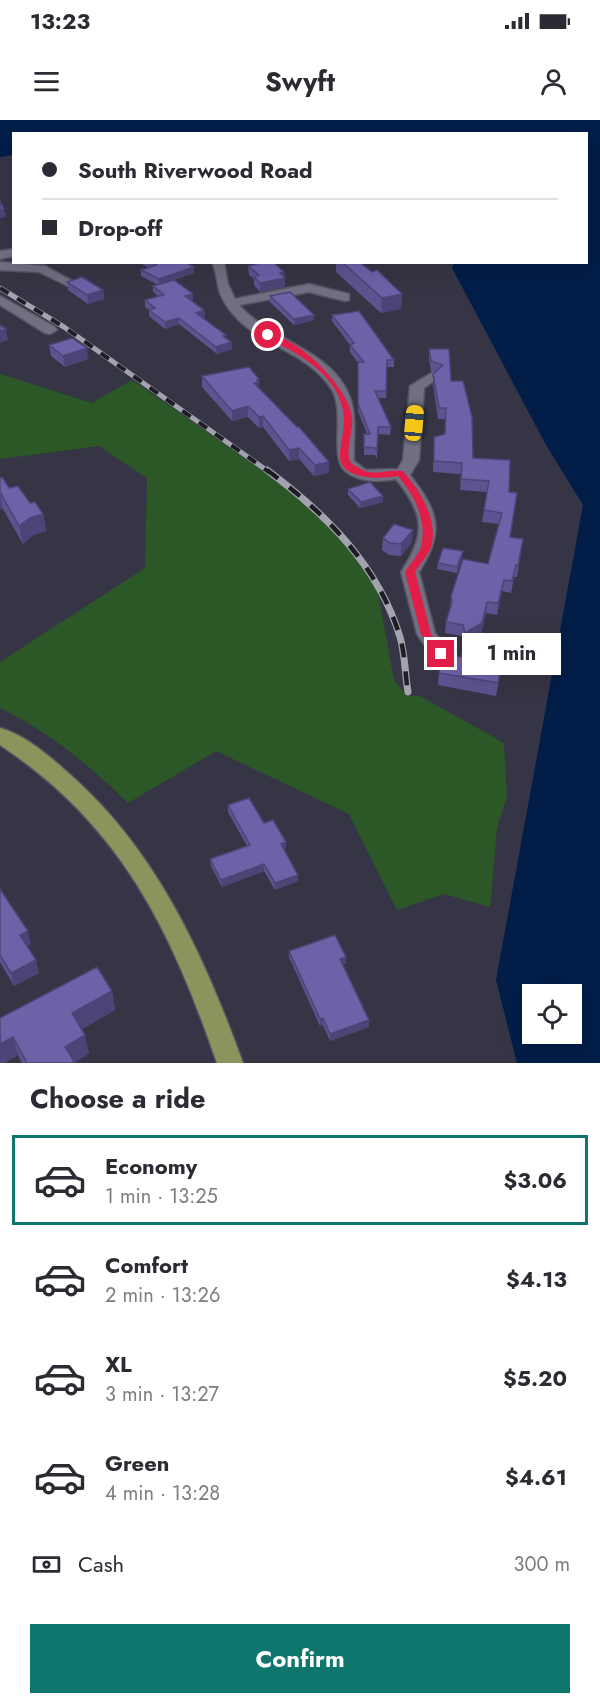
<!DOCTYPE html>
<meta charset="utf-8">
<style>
body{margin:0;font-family:Jost,sans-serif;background:#f2f2f3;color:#2b2b33;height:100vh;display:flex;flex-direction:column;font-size:22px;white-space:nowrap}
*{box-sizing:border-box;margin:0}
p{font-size:20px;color:#7c7c81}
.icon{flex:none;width:33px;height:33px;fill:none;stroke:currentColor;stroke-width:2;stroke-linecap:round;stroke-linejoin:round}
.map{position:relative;height:943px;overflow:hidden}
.side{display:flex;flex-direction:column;background:#fff;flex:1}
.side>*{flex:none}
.hud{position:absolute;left:12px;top:12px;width:576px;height:132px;border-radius:0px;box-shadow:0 6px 24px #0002;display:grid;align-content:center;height:132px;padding:0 30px;background:#fff}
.tools{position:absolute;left:522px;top:864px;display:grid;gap:12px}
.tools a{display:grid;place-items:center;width:60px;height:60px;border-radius:0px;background:#fff;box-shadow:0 6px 24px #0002;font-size:30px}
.end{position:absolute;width:27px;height:27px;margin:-14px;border:8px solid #e11d48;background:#fff;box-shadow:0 0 0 3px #fff}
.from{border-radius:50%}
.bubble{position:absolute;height:42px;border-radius:0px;background:#fff;box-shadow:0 6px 24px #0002;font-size:20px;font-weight:700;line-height:42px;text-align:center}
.car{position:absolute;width:18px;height:36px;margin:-18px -9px;border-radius:8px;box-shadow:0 0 4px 2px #0007;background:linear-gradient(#f5c518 24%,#345 0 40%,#f5c518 0 76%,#345 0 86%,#f5c518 0)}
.hud b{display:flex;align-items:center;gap:21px;height:57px;font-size:22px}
.hud b+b{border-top:2px solid #e1e1e2}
.hud i{width:15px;height:15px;background:#2b2b33}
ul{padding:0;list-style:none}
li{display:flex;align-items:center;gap:18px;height:90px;margin:0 12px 9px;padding:0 18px;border:3px solid transparent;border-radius:0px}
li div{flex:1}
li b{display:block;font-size:22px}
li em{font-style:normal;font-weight:700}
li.active{border-color:#0f766e}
li>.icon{width:54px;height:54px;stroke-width:1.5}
h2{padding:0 30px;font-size:27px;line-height:72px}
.pay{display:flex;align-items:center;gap:15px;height:66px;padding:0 30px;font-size:22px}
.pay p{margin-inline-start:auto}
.button{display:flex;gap:12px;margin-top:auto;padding:12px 30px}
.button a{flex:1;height:69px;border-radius:0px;background:#0f766e;color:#fff;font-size:24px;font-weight:700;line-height:69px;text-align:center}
.status{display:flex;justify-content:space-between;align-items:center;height:42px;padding:0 30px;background:#fff;direction:ltr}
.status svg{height:16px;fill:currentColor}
header{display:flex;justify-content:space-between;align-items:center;height:78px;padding:0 30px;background:#fff;font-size:27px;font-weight:700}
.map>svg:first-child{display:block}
.green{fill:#2b5826}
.water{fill:#021d48;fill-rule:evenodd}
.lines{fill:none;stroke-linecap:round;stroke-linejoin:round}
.minor-casing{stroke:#565462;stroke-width:3}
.major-casing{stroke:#565462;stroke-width:3}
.minor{fill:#716f82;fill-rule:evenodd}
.major{fill:#8b945c;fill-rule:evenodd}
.rail-far1-casing{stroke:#a3a2af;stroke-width:5}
.rail-casing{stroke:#a3a2af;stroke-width:7}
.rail-far1{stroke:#1e1d25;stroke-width:4;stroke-dasharray:10;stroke-linecap:butt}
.rail{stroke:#1e1d25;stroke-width:4.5;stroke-dasharray:14;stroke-linecap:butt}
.wall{fill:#5e5390}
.shaded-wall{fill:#4c4476}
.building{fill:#6d61a8;stroke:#4c4476;stroke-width:1.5}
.route{fill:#e11d48}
</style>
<div class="status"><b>13:23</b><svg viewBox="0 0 49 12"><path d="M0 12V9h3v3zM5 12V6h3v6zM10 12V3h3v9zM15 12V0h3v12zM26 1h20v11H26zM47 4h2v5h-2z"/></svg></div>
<header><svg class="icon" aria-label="menu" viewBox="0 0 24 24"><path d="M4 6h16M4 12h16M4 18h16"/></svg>Swyft<svg class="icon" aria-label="person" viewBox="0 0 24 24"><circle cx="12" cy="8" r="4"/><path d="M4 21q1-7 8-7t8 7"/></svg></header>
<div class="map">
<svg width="600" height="943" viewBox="0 0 600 943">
<rect width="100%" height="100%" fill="#363545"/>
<path class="green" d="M0 254 92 283 132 260 302 378 323 394 352 424 375 457 394 560 407 576H420L504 623 507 676 497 708 490 787 444 774 397 790 349 694 216 631 128 683C89 645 49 612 0 588V542L145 448 147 358 99 326 0 339Z"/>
<path class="water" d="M0 0H600V943H517L496 860 583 385 546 325 452 148 454 142H586V14H14L13 35 0 37ZM532 874H572V914H532Z"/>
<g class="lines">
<g class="minor-casing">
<path id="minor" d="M14 129V136L0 139V131Z
M0 142 45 146 76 163 70 167 39 152 0 150Z
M212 142H224L228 164 235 179 309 164 349 174V180L345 181 309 172 239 185C271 222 334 229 351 280 357 300 353 321 354 341L366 350 398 349 403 340 410 266 433 252 440 256 424 268 419 340 410 355C439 392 445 412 419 452L435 513 451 534 448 539H434L417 514 401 452C426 415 425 395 396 359 379 362 358 363 344 350 330 336 345 292 332 270 307 230 256 226 229 189 214 169 220 160 212 142Z
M0 176 55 207 57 210 50 214 45 213 0 185Z"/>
</g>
<g class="major-casing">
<path id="major" d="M0 608C23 614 47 634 65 650 155 727 203 833 243 943H217C171 810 121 705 0 625Z"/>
</g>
<use href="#minor" class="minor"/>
<use href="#major" class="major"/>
<g class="rail-far1-casing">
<path id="rail-far1" d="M0 168 64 207 269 352"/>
</g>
<g class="rail-casing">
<path id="rail" d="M267 350C326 394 378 445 400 517 405 534 405 554 408 572"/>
</g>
<use href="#rail-far1" class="rail-far1"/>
<use href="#rail" class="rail"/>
</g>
<path class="wall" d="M138 142H185L194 153 174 160 193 174V180L191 181 204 190 205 197 203 198 231 222 232 229 217 234 179 204 165 209 149 196V190L145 187V180L158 176 153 172V166L158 165 141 156V150L148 147Z
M336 142H359L402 174 401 189 381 193 336 152Z
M248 146 284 152 285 167 260 172 254 165V159L249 155Z
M67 162 103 170 104 179 88 184 68 170Z
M270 176 314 195V200L294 205 270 182Z
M332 195 394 240V247H387L386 278H378L391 307 390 315 378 314 377 339 375 335H364V314H367L358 291V243L350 232V225L332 201Z
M49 225 88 239 65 247 51 236Z
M429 229H449L451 261 473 338 509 372 510 417 523 419 517 457H514L511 473 502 471 497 495 486 493 481 514 464 525 462 516 445 513 446 502 450 490 451 476 488 444 499 404 482 402 487 372 460 370 461 354 433 352 434 317 445 315V299H438L433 264V254L435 253 431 251 429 239Z
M202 256 260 269 329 353 314 356 299 339 289 341 263 307 259 308 248 297 232 301 202 267Z
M0 358 9 368 43 394 46 411 33 415 23 424 3 389H0Z
M348 369 383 382 360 388 348 375Z
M383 418 412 422 401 436 389 435 382 430Z
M463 431 462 437 457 453 437 449 438 443Z
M461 537 501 551 496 576 438 565 439 553Z
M228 685 286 722V729L284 730 298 755V761L275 770 264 751 222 767 211 746 210 739 247 726 228 692Z
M0 769 31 824 27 826 36 840 39 853 14 866 0 842Z
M289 831 346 843 343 844 369 900V907L330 921 323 905 320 906 289 837Z
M112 871 115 890 82 909 89 933 74 943H22L18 935 4 943H0V898Z"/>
<path class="shaded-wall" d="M4 89 6 97 0 98V90Z
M194 147V153L159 165V159Z
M284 152 285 167 260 172V163L280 153Z
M103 170 104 179 88 184 87 175Z
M193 174V180L185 182V176Z
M402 174 401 189 381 193 382 178Z
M204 190 205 197 197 199 196 193Z
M314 195V200L294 205V199Z
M179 198V204L165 209V202Z
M6 209 8 220 0 223V211Z
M231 222 232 229 217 234 216 227Z
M87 228 88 239 65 247 63 236Z
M259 259V273L254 263 257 260Z
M248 286V297L232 301V291Z
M263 296V307L259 308V297Z
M299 328V339L289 341V330Z
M329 342V353L314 356 315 345Z
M0 374 3 389H0Z
M383 376V382L360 388 361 382Z
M43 394 46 411 33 415 23 424 19 406 30 398Z
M413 410 412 422 401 436V424Z
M463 431 462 437 457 453V447Z
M504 460 502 471 497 495 498 483Z
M487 482 486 493 481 514 464 525 465 513Z
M503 538 501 551 496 576 498 563Z
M286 722V729L281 731V724Z
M264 744V751L222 767 221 760Z
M298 755V761L275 770V763Z
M28 811 31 824 23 828 20 815Z
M346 837V843L340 845V839Z
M36 840 39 853 14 866 11 853Z
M112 871 115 890 76 912 72 893Z
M323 898V905L320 906V899Z
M369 900V907L330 921V914Z
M85 915 89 933 74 943H68L65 927Z
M13 917 18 935 4 943H0V924Z"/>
<path class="building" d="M0 81 4 89 0 90Z
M151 142H185L194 147 159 159 141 150 156 145Z
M265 142H273L284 152 280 153 285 158 260 163 254 157 259 155 248 146Z
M342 142H359L372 152 377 150 402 174 382 178Z
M82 157 103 170 87 175 67 162Z
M174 160 193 174 185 176 204 190 196 193 226 215 223 216 231 222 216 227 179 198 165 202 149 190 155 188 145 180 164 175 153 166Z
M290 172 314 195 294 199 270 176Z
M359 191 394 240H387L386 271H375L391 307H378L377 332 376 328 364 327V314H370L358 284V242H364L350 225 354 223 332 195Z
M0 205 6 209 0 211Z
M72 218 87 228 63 236 49 225Z
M429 229H449L451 261H463L472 297 473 338 510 340 509 372 517 373 510 417 523 419 518 446 516 445 512 461 504 460 498 483 487 482 482 503 465 513 463 505 446 502 452 482 451 476 463 439 488 444 502 393 484 390 489 361 461 359 462 343 434 341V317L445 314 446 288H439L433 254 443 245 431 241Z
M249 247 259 259 257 260 259 262 254 263 297 307H299L329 342 315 345 299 328 289 330 263 296 259 297 248 286 232 291 202 256Z
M2 357 9 368 18 366 30 383 35 382 43 394 30 398 19 406 0 372V358Z
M370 362 383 376 361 382 348 369Z
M394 404 413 410 401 424 390 423 383 418Z
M443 428 463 431 457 447 438 443Z
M463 529 503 538 498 563 439 553 444 534 461 537Z
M249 678 264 703 273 700 286 722 281 724 298 755 275 763 264 744 221 760 210 739 250 725 228 685Z
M0 769 28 811 20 815 36 840 11 853 0 835Z
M335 815 346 837 340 839 369 900 330 914 323 898 320 899 289 831Z
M97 847 112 871 72 893 85 915 65 927 74 941 71 943H27L13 917 0 924V898Z"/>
<path class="route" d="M265 214C295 213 348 267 352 296 354 310 345 329 350 342 372 360 379 349 403 351 419 370 437 396 432 424 430 433 420 444 415 452L431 514 446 534 445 537H437L421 514 405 452C410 444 421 432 422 423 426 397 413 374 398 356 383 359 340 361 340 336 341 311 350 300 337 273 323 246 291 230 265 217Z"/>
</svg>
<div class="tools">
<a><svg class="icon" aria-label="locate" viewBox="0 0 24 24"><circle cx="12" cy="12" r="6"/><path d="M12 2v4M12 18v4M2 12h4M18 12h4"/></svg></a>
</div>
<i class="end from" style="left:268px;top:215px"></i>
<i class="end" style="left:441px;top:534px"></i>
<div class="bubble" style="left:462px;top:513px;width:99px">1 min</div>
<i class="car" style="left:414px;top:303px;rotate:5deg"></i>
<div class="hud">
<b><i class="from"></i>South Riverwood Road</b>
<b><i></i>Drop-off</b>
</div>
</div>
<section class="side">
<h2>Choose a ride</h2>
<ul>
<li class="active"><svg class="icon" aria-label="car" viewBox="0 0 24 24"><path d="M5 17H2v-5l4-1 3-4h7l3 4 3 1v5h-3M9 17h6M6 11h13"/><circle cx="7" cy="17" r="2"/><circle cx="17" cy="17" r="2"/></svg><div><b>Economy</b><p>1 min · 13:25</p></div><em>$3.06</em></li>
<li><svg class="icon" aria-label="car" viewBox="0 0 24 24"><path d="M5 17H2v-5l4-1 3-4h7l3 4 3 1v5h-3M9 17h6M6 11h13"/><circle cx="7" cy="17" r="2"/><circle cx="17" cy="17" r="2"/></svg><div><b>Comfort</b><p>2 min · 13:26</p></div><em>$4.13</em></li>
<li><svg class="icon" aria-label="car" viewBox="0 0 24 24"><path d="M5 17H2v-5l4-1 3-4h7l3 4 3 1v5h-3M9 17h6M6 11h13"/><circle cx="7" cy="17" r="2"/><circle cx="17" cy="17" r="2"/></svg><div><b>XL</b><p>3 min · 13:27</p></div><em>$5.20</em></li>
<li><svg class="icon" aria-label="car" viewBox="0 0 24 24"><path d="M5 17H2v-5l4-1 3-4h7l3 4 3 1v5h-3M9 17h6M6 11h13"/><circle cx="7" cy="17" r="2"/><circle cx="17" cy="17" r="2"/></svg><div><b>Green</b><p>4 min · 13:28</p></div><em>$4.61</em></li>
</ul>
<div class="pay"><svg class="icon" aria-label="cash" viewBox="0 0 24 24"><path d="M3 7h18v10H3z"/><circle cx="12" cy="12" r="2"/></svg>Cash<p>300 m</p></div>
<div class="button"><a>Confirm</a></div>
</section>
